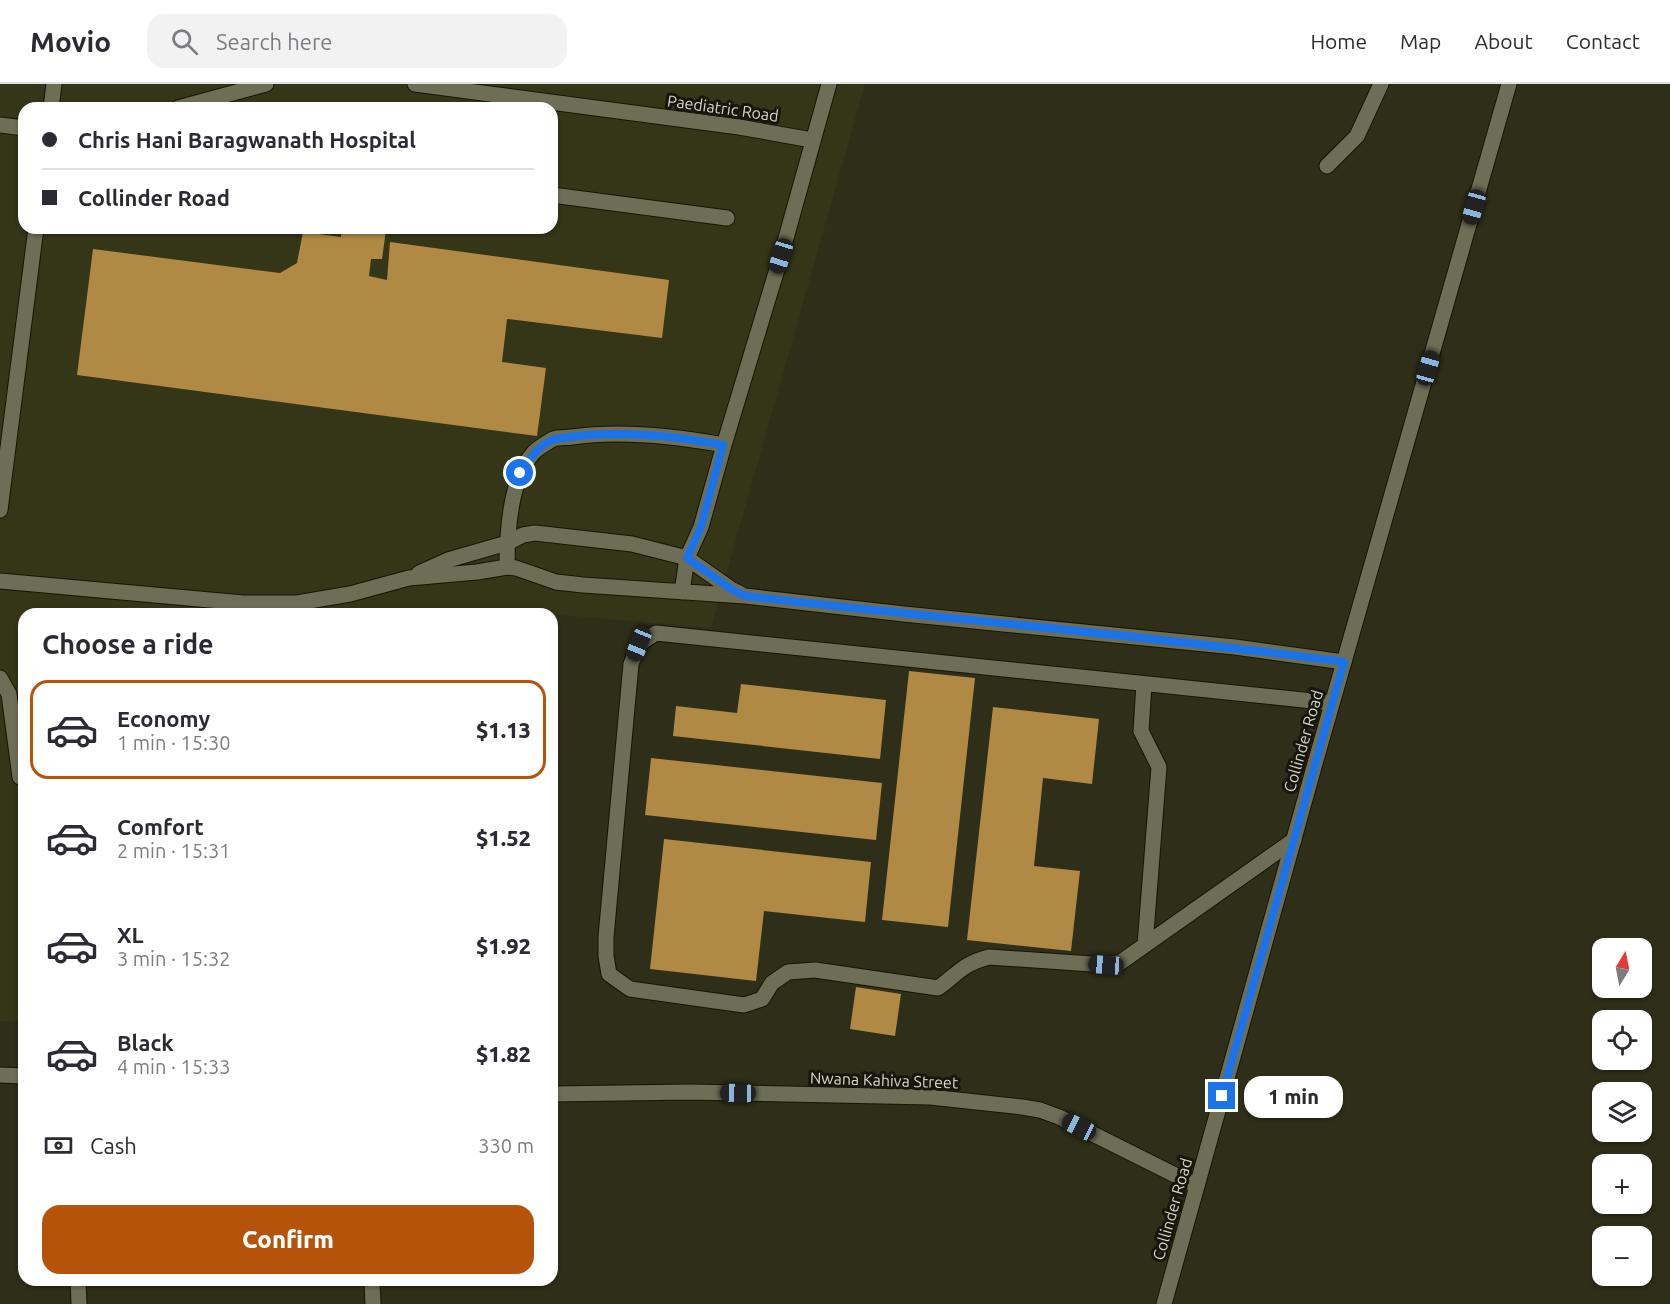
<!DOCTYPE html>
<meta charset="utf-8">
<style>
body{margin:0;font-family:Ubuntu,sans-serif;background:#f2f2f3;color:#2b2b33;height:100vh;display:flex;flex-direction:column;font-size:22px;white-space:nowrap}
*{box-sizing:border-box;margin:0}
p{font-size:20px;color:#7c7c81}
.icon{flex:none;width:33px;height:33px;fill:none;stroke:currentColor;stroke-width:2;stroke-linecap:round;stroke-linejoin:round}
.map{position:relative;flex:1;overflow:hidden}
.sheet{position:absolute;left:18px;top:524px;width:540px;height:678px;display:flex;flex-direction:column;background:#fff;border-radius:18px;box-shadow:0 2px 4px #0004}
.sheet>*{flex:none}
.hud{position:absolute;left:18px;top:18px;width:540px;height:132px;border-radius:18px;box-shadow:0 2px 4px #0004;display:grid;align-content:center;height:132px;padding:0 24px;background:#fff}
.needle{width:39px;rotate:10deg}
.fabs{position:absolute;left:1592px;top:854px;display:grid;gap:12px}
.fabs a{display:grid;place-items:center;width:60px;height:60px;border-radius:12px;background:#fff;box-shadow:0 2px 4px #0004;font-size:30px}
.end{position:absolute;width:27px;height:27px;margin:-14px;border:8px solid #1a73e8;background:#fff;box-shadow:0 0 0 3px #fff}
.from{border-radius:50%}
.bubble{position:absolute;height:42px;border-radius:18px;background:#fff;box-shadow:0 2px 4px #0004;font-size:20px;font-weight:800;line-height:42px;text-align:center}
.car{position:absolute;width:18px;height:36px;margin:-18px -9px;border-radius:8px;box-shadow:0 0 4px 2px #0007;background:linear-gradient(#222 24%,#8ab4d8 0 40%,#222 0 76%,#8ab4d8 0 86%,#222 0)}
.hud b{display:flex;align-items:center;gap:21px;height:57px;font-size:22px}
.hud b+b{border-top:2px solid #e1e1e2}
.hud i{width:15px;height:15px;background:#2b2b33}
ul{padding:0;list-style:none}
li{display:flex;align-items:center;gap:18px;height:99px;margin:0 12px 9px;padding:0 12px;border:3px solid transparent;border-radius:18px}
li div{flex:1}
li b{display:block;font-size:22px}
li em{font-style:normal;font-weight:800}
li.on{border-color:#b45309}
li>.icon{width:54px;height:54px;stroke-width:1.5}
h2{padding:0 24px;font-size:27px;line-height:72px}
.pay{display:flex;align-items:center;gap:15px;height:66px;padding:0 24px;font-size:22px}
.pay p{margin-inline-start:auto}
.button{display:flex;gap:12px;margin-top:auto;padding:12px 24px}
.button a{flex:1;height:69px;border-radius:18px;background:#b45309;color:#fff;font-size:24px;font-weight:800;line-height:69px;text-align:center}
header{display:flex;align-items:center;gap:36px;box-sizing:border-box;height:84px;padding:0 30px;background:#fff;border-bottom:2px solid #e1e1e2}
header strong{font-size:28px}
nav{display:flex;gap:33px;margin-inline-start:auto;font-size:21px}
.search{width:420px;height:54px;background:#f2f2f3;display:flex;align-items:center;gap:15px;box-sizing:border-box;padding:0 21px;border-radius:18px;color:#7c7c81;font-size:22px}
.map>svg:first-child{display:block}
.built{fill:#353518;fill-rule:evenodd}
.building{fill:#b08944}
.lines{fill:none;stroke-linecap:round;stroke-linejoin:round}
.service-casing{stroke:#171603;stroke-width:17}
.minor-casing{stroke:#171603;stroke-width:17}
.tertiary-casing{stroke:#171603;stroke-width:17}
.service{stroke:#6e6e57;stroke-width:15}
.minor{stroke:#6e6e57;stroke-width:15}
.tertiary{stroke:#6e6e57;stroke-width:15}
.route{stroke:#1a73e8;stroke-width:8}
.labels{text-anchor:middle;stroke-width:6;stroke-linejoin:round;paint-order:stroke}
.street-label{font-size:16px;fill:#d6d6c9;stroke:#16160d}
</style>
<header>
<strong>Movio</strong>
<div class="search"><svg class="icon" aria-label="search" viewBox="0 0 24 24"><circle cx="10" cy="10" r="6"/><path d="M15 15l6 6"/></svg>Search here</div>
<nav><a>Home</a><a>Map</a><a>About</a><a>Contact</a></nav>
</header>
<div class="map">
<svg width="1670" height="1220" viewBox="0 0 1670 1220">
<rect width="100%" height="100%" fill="#2f2e19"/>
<path class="built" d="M0 0H865L711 544 501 526 500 530H24V938L0 937ZM24 24H552V144H24Z"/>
<path class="building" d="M320 144H385L386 146 382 175H371L369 192 387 196 390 158 669 196 662 254 507 235 502 278 546 284 537 352 77 291 93 165 280 189 297 179 303 148 341 153V148L320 145Z
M909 587 975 594 948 843 882 836Z
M741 600 886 616 880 675 673 652 676 622 737 629Z
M993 623 1099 635 1092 700 1043 694 1034 782 1080 787 1071 867 967 856Z
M651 674 882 699 876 756 645 731Z
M664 755 871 778 865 838 764 827 756 897 650 885Z
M856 903 901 910 895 952 850 945Z"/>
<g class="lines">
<g class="service-casing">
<path id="service" d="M415 0 739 43 812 56
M51 24 54 0
M178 24 266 0
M0 41 24 44
M552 111 727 134
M0 426 36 144
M507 483C507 449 510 394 534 368 538 364 548 358 553 355 559 353 566 354 572 353 620 346 675 352 724 361
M419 489 448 476 507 459 523 451 535 449 632 460 687 474 731 505 741 510
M0 497 243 519H297L350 510 409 494 477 488 507 483 516 484 556 498 583 501 745 512 904 530 1235 563 1344 578
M682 508 687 474 701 443 724 361 781 172 829 0
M0 594 9 610 20 693
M1144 600 1141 647 1159 683 1145 861
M1294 756 1121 878 1106 881 989 873C962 880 959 889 938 904L815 886 788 888 772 899 762 915 744 921 630 905 609 890 606 872V853L631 580 639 560 656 549 1332 619"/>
</g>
<g class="minor-casing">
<path id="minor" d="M1327 82 1357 52 1381 0
M0 991 24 992
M552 1010 690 1008 930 1013 1022 1023 1040 1026 1059 1033 1197 1102
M78 1196 79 1220
M372 1196 373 1220"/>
</g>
<g class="tertiary-casing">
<path id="tertiary" d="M1164 1220 1314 683 1509 0"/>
</g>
<use href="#service" class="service"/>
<use href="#minor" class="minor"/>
<use href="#tertiary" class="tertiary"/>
</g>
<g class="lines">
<path class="route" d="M520 389C529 376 537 363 552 356 557 354 565 354 570 353 620 346 675 352 723 361L701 443 687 474 731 505 745 512C944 535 1145 551 1344 578L1222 1012"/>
</g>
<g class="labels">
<g class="street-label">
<text transform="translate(723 24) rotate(8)" y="6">Paediatric Road</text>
<text transform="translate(1303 657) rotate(-74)" y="6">Collinder Road</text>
<text transform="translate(884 996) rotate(2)" y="6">Nwana Kahiva Street</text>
<text transform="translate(1172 1125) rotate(-74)" y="6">Collinder Road</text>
</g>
</g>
</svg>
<div class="fabs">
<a><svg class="needle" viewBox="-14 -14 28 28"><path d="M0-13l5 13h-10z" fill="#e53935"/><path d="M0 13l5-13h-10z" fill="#7c7c81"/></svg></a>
<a><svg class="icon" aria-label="locate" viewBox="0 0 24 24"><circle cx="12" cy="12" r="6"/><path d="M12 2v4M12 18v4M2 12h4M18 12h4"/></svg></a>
<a><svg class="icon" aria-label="layers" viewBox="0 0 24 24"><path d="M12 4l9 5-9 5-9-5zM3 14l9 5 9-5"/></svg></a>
<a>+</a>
<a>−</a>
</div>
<i class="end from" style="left:520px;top:389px"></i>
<i class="end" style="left:1222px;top:1012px"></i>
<div class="bubble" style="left:1244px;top:992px;width:99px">1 min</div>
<i class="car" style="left:1474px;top:123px;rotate:196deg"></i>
<i class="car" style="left:781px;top:172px;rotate:197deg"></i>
<i class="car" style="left:1428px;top:284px;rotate:16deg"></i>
<i class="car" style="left:639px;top:560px;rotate:202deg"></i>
<i class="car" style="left:1106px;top:881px;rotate:274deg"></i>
<i class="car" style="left:738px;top:1009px;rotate:271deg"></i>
<i class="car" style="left:1079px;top:1043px;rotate:297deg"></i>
<div class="hud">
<b><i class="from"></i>Chris Hani Baragwanath Hospital</b>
<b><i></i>Collinder Road</b>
</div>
<section class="sheet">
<h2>Choose a ride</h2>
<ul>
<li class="on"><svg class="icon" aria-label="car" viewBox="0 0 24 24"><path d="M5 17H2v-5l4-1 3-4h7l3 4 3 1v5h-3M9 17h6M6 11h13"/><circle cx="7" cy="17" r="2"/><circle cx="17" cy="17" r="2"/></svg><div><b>Economy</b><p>1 min · 15:30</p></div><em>$1.13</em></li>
<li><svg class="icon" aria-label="car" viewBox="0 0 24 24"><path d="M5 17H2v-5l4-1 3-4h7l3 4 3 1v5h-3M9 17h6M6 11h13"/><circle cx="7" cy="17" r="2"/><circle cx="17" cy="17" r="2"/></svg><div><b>Comfort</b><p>2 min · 15:31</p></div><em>$1.52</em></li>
<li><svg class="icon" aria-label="car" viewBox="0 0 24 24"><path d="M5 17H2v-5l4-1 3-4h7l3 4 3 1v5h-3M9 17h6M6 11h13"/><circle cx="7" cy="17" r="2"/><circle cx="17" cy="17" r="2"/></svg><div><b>XL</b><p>3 min · 15:32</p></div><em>$1.92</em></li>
<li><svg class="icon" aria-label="car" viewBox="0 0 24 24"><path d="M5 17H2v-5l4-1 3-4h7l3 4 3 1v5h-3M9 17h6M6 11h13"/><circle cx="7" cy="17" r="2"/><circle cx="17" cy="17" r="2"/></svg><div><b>Black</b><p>4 min · 15:33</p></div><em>$1.82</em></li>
</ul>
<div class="pay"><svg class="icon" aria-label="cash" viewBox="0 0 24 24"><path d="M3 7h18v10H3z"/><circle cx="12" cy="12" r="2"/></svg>Cash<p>330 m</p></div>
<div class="button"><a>Confirm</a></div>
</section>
</div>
